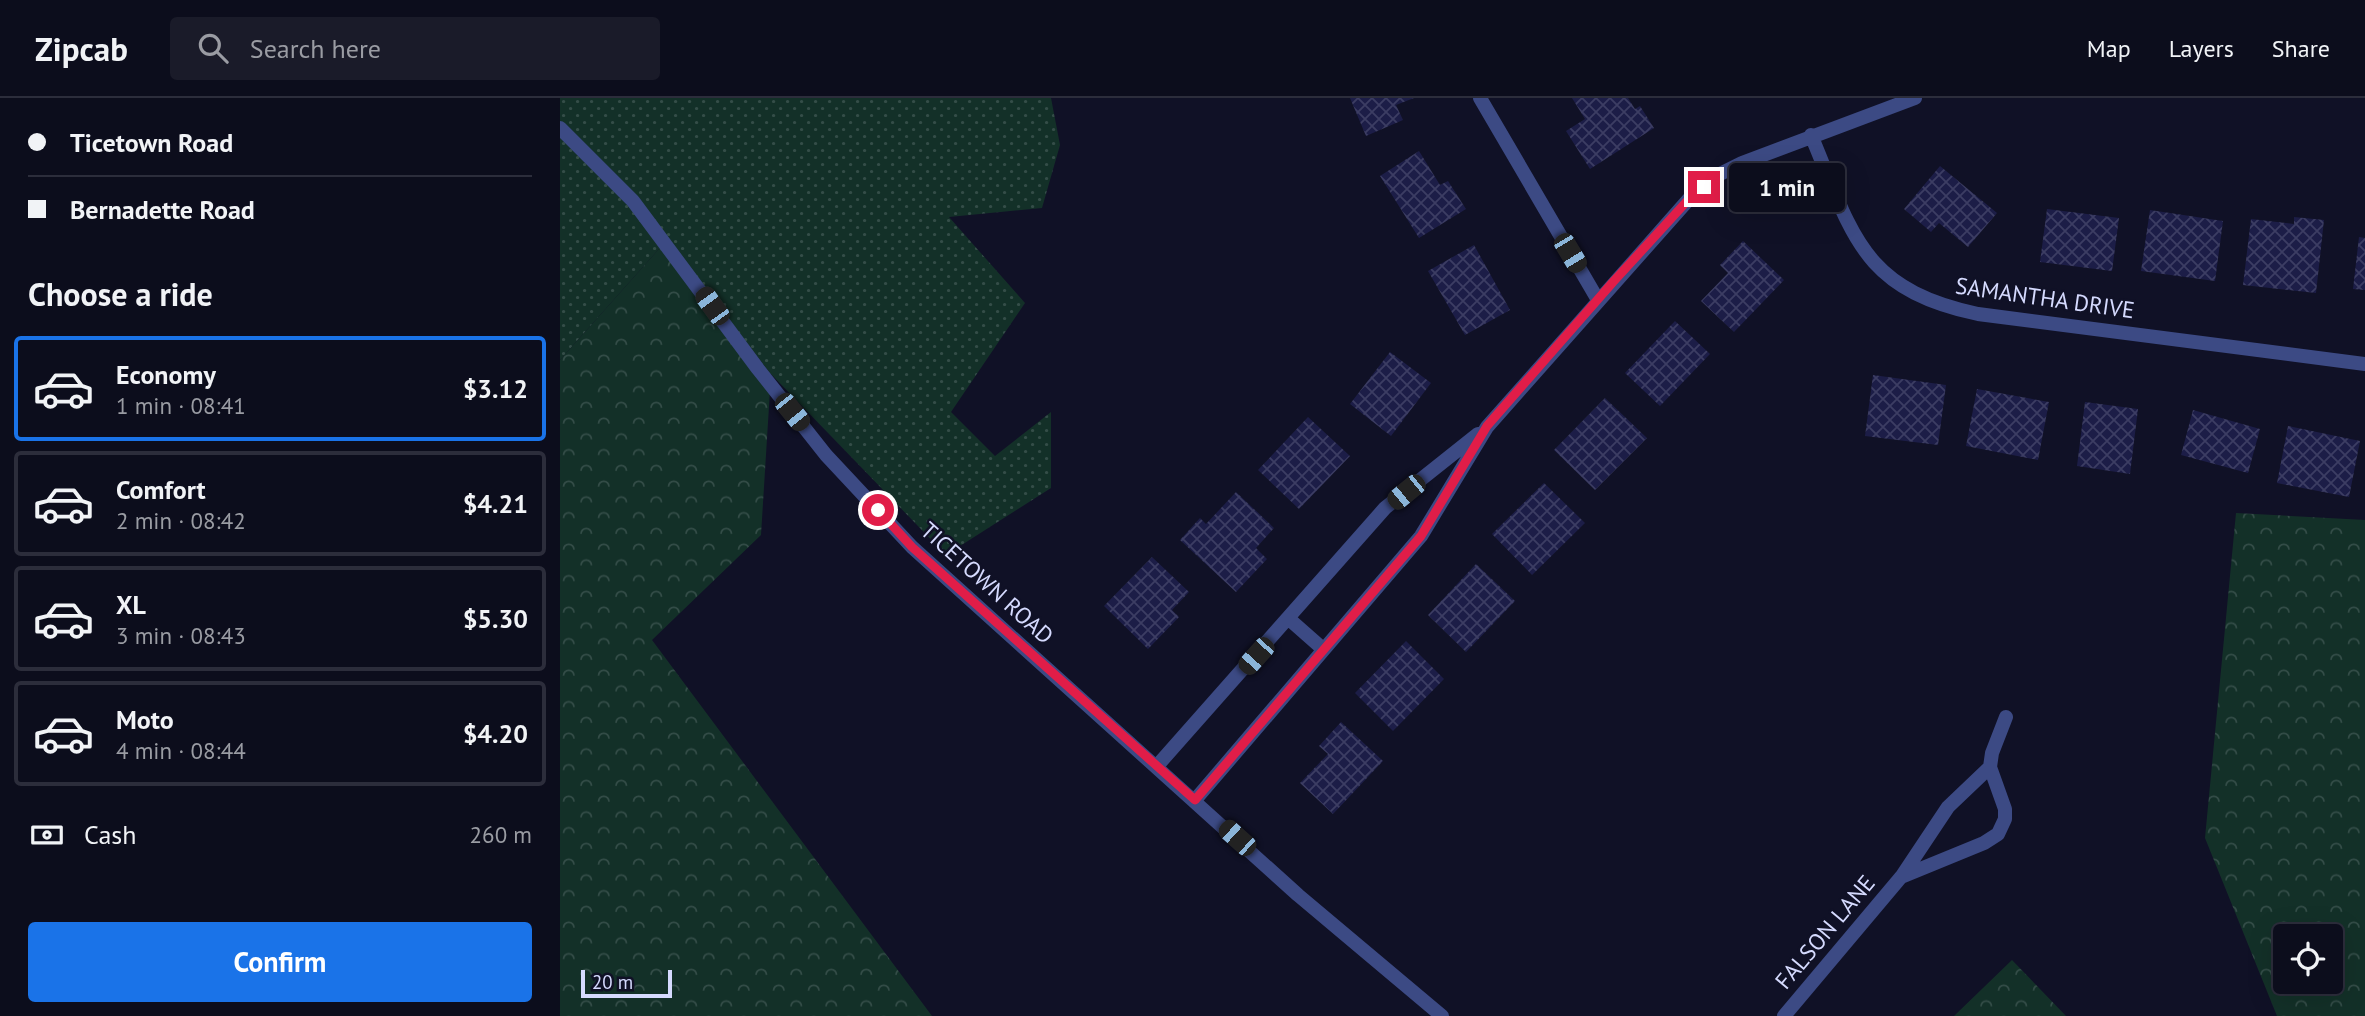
<!DOCTYPE html>
<meta charset="utf-8">
<style>
body{margin:0;font-family:"PT Sans",sans-serif;background:#1a1b29;color:#f1f3f6;height:100vh;display:flex;flex-direction:column;font-size:26px;white-space:nowrap}
*{box-sizing:border-box;margin:0}
p{font-size:23px;color:#9a9ca3}
.icon{flex:none;width:38px;height:38px;fill:none;stroke:currentColor;stroke-width:2;stroke-linecap:round;stroke-linejoin:round}
.map{position:relative;flex:1;overflow:hidden}
.drawer{display:flex;flex-direction:column;background:#0c0d1c;width:560px}
.drawer>*{flex:none}
.top-card{display:grid;align-content:center;height:154px;padding:0 28px;background:#0c0d1c}
.tools{position:absolute;left:1713px;top:826px;display:grid;gap:14px}
.tools a{display:grid;place-items:center;width:70px;height:70px;border-radius:7px;background:#0c0d1c;box-shadow:0 7px 28px #0002,0 0 0 2px #2c2d3b;font-size:35px}
.scale{position:absolute;left:21px;bottom:18px;width:91px;box-sizing:border-box;padding-left:7px;border:4px solid #d5dafe;border-top:0;font-size:19px;line-height:24px;white-space:nowrap;color:#d5dafe;-webkit-text-stroke:5px #101126;paint-order:stroke}
.end{position:absolute;width:32px;height:32px;margin:-16px;border:9px solid #e11d48;background:#fff;box-shadow:0 0 0 4px #fff}
.from{border-radius:50%}
.bubble{position:absolute;height:49px;border-radius:7px;background:#0c0d1c;box-shadow:0 7px 28px #0002,0 0 0 2px #2c2d3b;font-size:23px;font-weight:600;line-height:49px;text-align:center}
.car{position:absolute;width:21px;height:42px;margin:-21px -10px;border-radius:9px;box-shadow:0 0 5px 2px #0007;background:linear-gradient(#222 24%,#8ab4d8 0 40%,#222 0 76%,#8ab4d8 0 86%,#222 0)}
.top-card b{display:flex;align-items:center;gap:24px;height:66px;font-size:26px}
.top-card b+b{border-top:2px solid #2c2d3b}
.top-card i{width:18px;height:18px;background:#f1f3f6}
ul{padding:0;list-style:none}
li{display:flex;align-items:center;gap:21px;height:105px;margin:0 14px 10px;padding:0 14px;border:4px solid #2c2d3b;border-radius:7px}
li div{flex:1}
li b{display:block;font-size:26px}
li em{font-style:normal;font-weight:600}
li.active{border-color:#1a73e8}
li>.icon{width:63px;height:63px;stroke-width:1.5}
h2{padding:0 28px;font-size:32px;line-height:84px}
.pay{display:flex;align-items:center;gap:18px;height:77px;padding:0 28px;font-size:26px}
.pay p{margin-inline-start:auto}
.button{display:flex;gap:14px;margin-top:auto;padding:14px 28px}
.button a{flex:1;height:80px;border-radius:7px;background:#1a73e8;color:#fff;font-size:28px;font-weight:600;line-height:80px;text-align:center}
header{display:flex;align-items:center;gap:42px;box-sizing:border-box;height:98px;padding:0 35px;background:#0c0d1c;border-bottom:2px solid #2c2d3b}
header strong{font-size:33px}
nav{display:flex;gap:38px;margin-inline-start:auto;font-size:24px}
.search{width:490px;height:63px;background:#1a1b29;display:flex;align-items:center;gap:18px;box-sizing:border-box;padding:0 24px;border-radius:7px;color:#9a9ca3;font-size:26px}
main{display:flex;flex:1;min-height:0}
.map>svg:first-child{display:block}
.grass{fill:url(#grass-dots)}
.forest{fill:url(#forest-crowns);fill-rule:evenodd}
.building{fill:url(#building-cross-hatch)}
.lines{fill:none;stroke-linecap:round;stroke-linejoin:round}
.minor{stroke:#3c4a84;stroke-width:14}
.tertiary{stroke:#3c4a84;stroke-width:14}
.route{stroke:#e11d48;stroke-width:9}
.labels{text-anchor:middle;stroke-width:5;stroke-linejoin:round;paint-order:stroke}
.street-label{font-size:23px;fill:#d5dafe;stroke:#101126}
</style>
<header>
<strong>Zipcab</strong>
<div class="search"><svg class="icon" aria-label="search" viewBox="0 0 24 24"><circle cx="10" cy="10" r="6"/><path d="M15 15l6 6"/></svg>Search here</div>
<nav><a>Map</a><a>Layers</a><a>Share</a></nav>
</header>
<main>
<section class="drawer">
<div class="top-card">
<b><i class="from"></i>Ticetown Road</b>
<b><i></i>Bernadette Road</b>
</div>
<h2>Choose a ride</h2>
<ul>
<li class="active"><svg class="icon" aria-label="car" viewBox="0 0 24 24"><path d="M5 17H2v-5l4-1 3-4h7l3 4 3 1v5h-3M9 17h6M6 11h13"/><circle cx="7" cy="17" r="2"/><circle cx="17" cy="17" r="2"/></svg><div><b>Economy</b><p>1 min · 08:41</p></div><em>$3.12</em></li>
<li><svg class="icon" aria-label="car" viewBox="0 0 24 24"><path d="M5 17H2v-5l4-1 3-4h7l3 4 3 1v5h-3M9 17h6M6 11h13"/><circle cx="7" cy="17" r="2"/><circle cx="17" cy="17" r="2"/></svg><div><b>Comfort</b><p>2 min · 08:42</p></div><em>$4.21</em></li>
<li><svg class="icon" aria-label="car" viewBox="0 0 24 24"><path d="M5 17H2v-5l4-1 3-4h7l3 4 3 1v5h-3M9 17h6M6 11h13"/><circle cx="7" cy="17" r="2"/><circle cx="17" cy="17" r="2"/></svg><div><b>XL</b><p>3 min · 08:43</p></div><em>$5.30</em></li>
<li><svg class="icon" aria-label="car" viewBox="0 0 24 24"><path d="M5 17H2v-5l4-1 3-4h7l3 4 3 1v5h-3M9 17h6M6 11h13"/><circle cx="7" cy="17" r="2"/><circle cx="17" cy="17" r="2"/></svg><div><b>Moto</b><p>4 min · 08:44</p></div><em>$4.20</em></li>
</ul>
<div class="pay"><svg class="icon" aria-label="cash" viewBox="0 0 24 24"><path d="M3 7h18v10H3z"/><circle cx="12" cy="12" r="2"/></svg>Cash<p>260 m</p></div>
<div class="button"><a>Confirm</a></div>
</section>
<div class="map">
<svg width="1805" height="918" viewBox="0 0 1805 918">
<defs>
<pattern id="grass-dots" width="8" height="8" patternUnits="userSpaceOnUse" patternTransform="scale(1.75)"><rect width="8" height="8" fill="#133028"/><path d="M2 2h.1M6 6h.1" fill="none" stroke="#344d48" stroke-width="1.8" stroke-linecap="round"/></pattern>
<pattern id="forest-crowns" width="20" height="18" patternUnits="userSpaceOnUse" patternTransform="scale(1.75)"><rect width="20" height="18" fill="#133028"/><path d="M2 6a3 3 0 1 1 6 0M12 15a3 3 0 1 1 6 0" fill="none" stroke="#344d48"/></pattern>
<pattern id="building-cross-hatch" width="8" height="8" patternUnits="userSpaceOnUse" patternTransform="scale(1.75)"><rect width="8" height="8" fill="#1c1d47"/><path d="M0 0l8 8M0 8l8-8" fill="none" stroke="#3c3d63"/></pattern>
</defs>
<rect width="100%" height="100%" fill="#101126"/>
<path class="grass" d="M0 0H491L500 47 482 110 389 119 465 205 391 314 435 358 491 314V390L386 457 211 276 107 142 0 262Z"/>
<path class="forest" d="M107 142 211 276 201 437 92 542 372 918H0V262Z
M1676 415 1805 422V918H1717L1645 740ZM1726 838H1771V884H1726Z
M1452 862 1506 918H1394Z"/>
<path class="building" d="M790 0H854L836 7 843 22 806 38Z
M1012 0H1068L1075 11 1080 8 1094 30 1030 71 1006 33 1025 21Z
M859 53 880 87 888 83 906 111 859 140 820 78Z
M1380 68 1437 115 1408 149 1379 125 1371 134 1344 111Z
M1487 111 1559 120 1552 173 1480 164Z
M1590 112 1663 123 1655 183 1581 173Z
M1734 119 1764 122 1756 195 1683 187 1691 121 1734 126Z
M1799 139 1805 140V192L1793 191Z
M1183 143 1224 182 1174 234 1141 203 1168 175 1160 167Z
M914 147 950 212 905 237 868 173Z
M1115 223 1150 256 1100 308 1065 275Z
M830 254 871 285 831 338 790 306Z
M1313 277 1386 287 1378 347 1305 338Z
M1417 291 1489 304 1478 362 1406 348Z
M1045 300 1087 340 1035 392 994 352Z
M1525 304 1578 311 1570 376 1517 368Z
M1633 312 1700 331 1688 375 1621 357Z
M748 319 790 358 739 411 698 372Z
M1728 328 1800 343 1789 399 1717 385Z
M984 385 1025 425 972 477 932 436Z
M676 394 714 430 696 450 707 461 676 494 620 442 640 420 646 426Z
M592 459 629 494 612 512 619 519 588 551 544 508Z
M916 466 955 503 906 554 868 517Z
M846 543 884 581 833 633 795 595Z
M781 624 823 663 773 716 740 685 768 656 759 648Z"/>
<g class="lines">
<path class="minor" d="M920 0 1038 202
M1251 37C1293 137 1301 191 1418 216L1805 266
M729 521 763 551
M597 668 825 410 918 336
M635 702 861 438 927 329 1129 101 1158 77 1182 65 1355 0
M1342 778 1388 709 1430 669
M1224 918 1341 779 1424 745 1438 736 1445 721V711L1430 669 1432 655 1446 619"/>
<path class="tertiary" d="M0 30 73 103 198 271 266 357 352 449 738 797 882 918"/>
</g>
<g class="lines">
<path class="route" d="M318 412 352 449 635 702 861 438 927 328 1053 184 1129 101 1144 89"/>
</g>
<g class="labels">
<g class="street-label">
<text transform="translate(1485 200) rotate(8)" y="8">SAMANTHA DRIVE</text>
<text transform="translate(427 485) rotate(42)" y="8">TICETOWN ROAD</text>
<text transform="translate(1265 834) rotate(-50)" y="8">FALSON LANE</text>
</g>
</g>
</svg>
<div class="tools">
<a><svg class="icon" aria-label="locate" viewBox="0 0 24 24"><circle cx="12" cy="12" r="6"/><path d="M12 2v4M12 18v4M2 12h4M18 12h4"/></svg></a>
</div>
<div class="scale">20 m</div>
<i class="end from" style="left:318px;top:412px"></i>
<i class="end" style="left:1144px;top:89px"></i>
<div class="bubble" style="left:1169px;top:65px;width:116px">1 min</div>
<i class="car" style="left:1010px;top:155px;rotate:149deg"></i>
<i class="car" style="left:152px;top:208px;rotate:324deg"></i>
<i class="car" style="left:232px;top:314px;rotate:141deg"></i>
<i class="car" style="left:846px;top:394px;rotate:231deg"></i>
<i class="car" style="left:696px;top:558px;rotate:222deg"></i>
<i class="car" style="left:677px;top:740px;rotate:312deg"></i>
</div>
</main>
